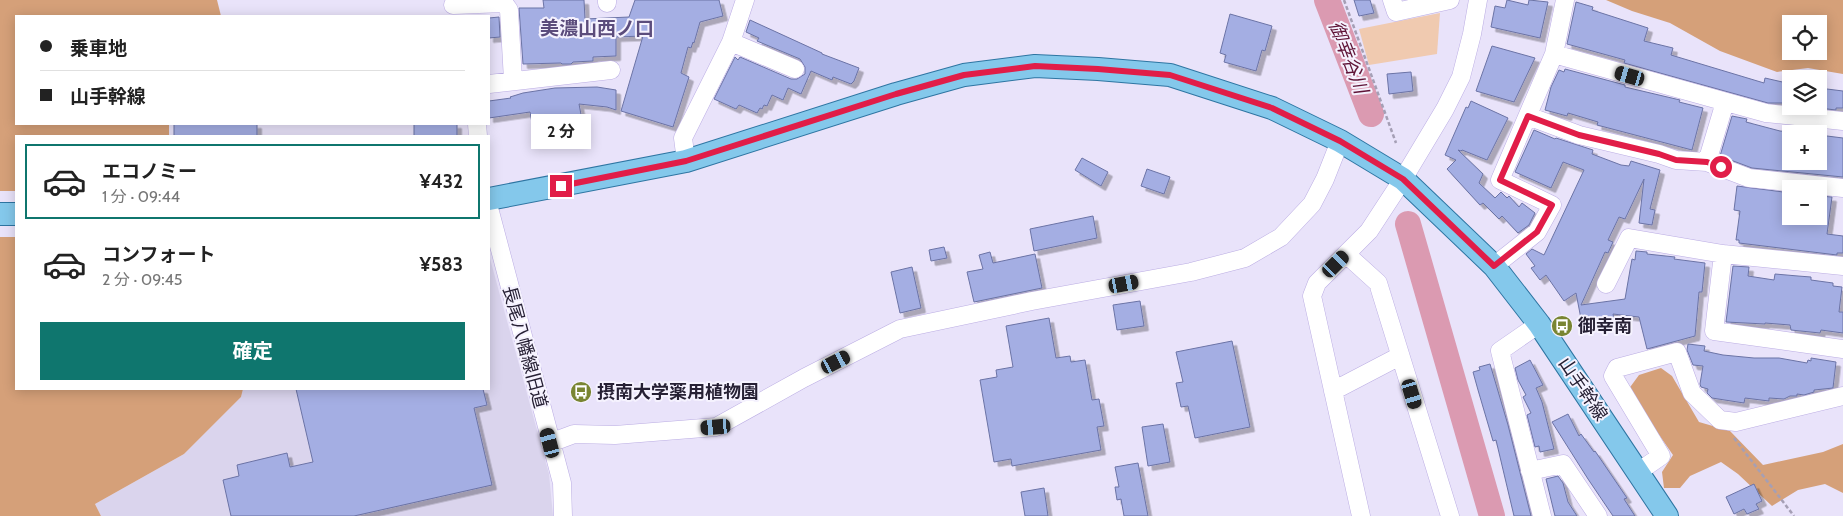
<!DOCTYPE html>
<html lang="ja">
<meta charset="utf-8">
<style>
body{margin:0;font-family:Cabin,"Noto Sans JP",sans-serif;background:#f6f6f6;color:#222;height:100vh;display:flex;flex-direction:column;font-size:19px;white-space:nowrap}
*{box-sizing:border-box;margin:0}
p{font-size:16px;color:#767676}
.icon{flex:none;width:28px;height:28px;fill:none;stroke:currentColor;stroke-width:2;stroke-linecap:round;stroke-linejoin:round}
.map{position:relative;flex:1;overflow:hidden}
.drawer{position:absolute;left:15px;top:135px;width:475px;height:255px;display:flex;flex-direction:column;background:#fff;border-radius:0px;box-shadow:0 2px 12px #0003}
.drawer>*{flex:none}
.guide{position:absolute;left:15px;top:15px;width:475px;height:110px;border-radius:0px;box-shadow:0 2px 12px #0003;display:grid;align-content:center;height:110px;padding:0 25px;background:#fff}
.tools{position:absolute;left:1782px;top:15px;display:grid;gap:10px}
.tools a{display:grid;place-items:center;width:45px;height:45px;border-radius:0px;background:#fff;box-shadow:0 2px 12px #0003;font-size:25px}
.end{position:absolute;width:22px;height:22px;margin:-11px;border:6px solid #e11d48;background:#fff;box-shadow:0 0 0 2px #fff}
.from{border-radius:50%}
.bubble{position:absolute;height:35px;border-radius:0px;background:#fff;box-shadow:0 2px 12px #0003;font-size:16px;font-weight:700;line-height:35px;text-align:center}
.car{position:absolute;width:15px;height:30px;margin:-15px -8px;border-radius:6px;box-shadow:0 0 4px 1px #0007;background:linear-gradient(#222 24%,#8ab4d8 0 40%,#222 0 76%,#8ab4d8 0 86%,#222 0)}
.guide b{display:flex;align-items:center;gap:18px;height:48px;font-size:19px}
.guide b+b{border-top:1px solid #e0e0e0}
.guide i{width:12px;height:12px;background:#222}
ul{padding:9px 0 0;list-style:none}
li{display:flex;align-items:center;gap:15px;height:75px;margin:0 10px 8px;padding:0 15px;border:2px solid transparent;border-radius:0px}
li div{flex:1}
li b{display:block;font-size:19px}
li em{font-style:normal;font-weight:700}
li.active{border-color:#0f766e}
li>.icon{width:45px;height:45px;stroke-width:1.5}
.primary-button{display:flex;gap:10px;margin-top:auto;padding:10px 25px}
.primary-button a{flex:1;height:58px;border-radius:0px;background:#0f766e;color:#fff;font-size:20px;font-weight:700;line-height:58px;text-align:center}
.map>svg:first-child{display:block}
.built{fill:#dad4ed}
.green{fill:#f0cab0}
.forest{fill:#d5a079;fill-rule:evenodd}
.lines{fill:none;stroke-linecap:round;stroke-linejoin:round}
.river{stroke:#db9ab1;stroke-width:26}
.building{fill:#a4aee3;stroke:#6b73a5;filter:url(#shadow)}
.minor-casing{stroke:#bbade3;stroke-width:19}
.major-casing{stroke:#2e75a2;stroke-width:24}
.path{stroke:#a59fb5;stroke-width:2.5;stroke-dasharray:4 2.5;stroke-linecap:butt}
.minor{stroke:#fff;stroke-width:18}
.major{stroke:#84c8eb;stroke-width:22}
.route{stroke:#e11d48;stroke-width:6}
.labels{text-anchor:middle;stroke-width:4;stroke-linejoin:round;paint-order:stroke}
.poi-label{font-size:18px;font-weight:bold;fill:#262034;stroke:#f5f2fe;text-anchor:start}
.street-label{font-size:18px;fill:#262034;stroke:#f5f2fe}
.neighbourhood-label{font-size:19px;font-weight:bold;fill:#5b4c7c;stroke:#f5f2fe}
.water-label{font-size:19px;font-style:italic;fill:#5f1336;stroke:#f5f2fe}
</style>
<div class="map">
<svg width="1843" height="516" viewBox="0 0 1843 516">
<defs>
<filter id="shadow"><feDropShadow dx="4.5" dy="4.5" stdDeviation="0" flood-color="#0004"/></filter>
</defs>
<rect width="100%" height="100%" fill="#e9e3fa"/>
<path class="built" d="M489 255 549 474 553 516H101L95 504 184 454 241 397 243 389H489Z"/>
<path class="green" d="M1440 13 1437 54 1369 65 1359 29Z"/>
<path class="forest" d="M0 0H217L221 16H16V124H169V136H16V191H0Z
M1606 0H1843V74L1808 68 1777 72 1720 51 1670 23 1632 11ZM1791 24H1819V51H1791Z
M0 237H16V389H243L241 397 184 454 95 504 101 516H0Z
M1661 368 1672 376 1699 422 1730 431 1763 465 1823 452 1843 444V493L1825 484 1798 490 1772 506 1738 474 1721 462 1690 476 1680 488H1664L1662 472 1673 455 1628 390 1639 375Z"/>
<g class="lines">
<path class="river" d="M1327 0 1371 114
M1408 224 1492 516"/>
</g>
<path class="building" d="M543 0H584L585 19 629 17 635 0H719L723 16 700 22 694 43 693 42 691 48 688 47 681 73 689 77 673 127 621 111 643 36 616 37V56L593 57V61L573 62 571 64H562L561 63 523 64 519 8H544Z
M1354 0H1370L1374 13 1359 16Z
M1507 0 1528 5 1529 0 1548 2 1540 38 1491 27 1495 6 1505 8Z
M1576 2 1593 7 1592 10 1648 28 1644 41 1673 48 1671 55 1764 83 1765 78 1791 84V103H1768L1624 63 1625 60 1567 44Z
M1230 14 1272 26 1265 51 1262 50 1256 71 1224 62 1226 55 1220 53Z
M499 17 500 37 489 38V18Z
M750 20 822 53V54L859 68 854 81 851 84 833 77 832 80 811 71 801 94 788 88 783 100 772 95 767 106 764 105 762 109 760 108 757 113 739 105 736 109 714 99 735 57 738 60 740 57 791 79H797L805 74V67L800 59 757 41 759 38 746 32Z
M1492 46 1535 58 1514 102 1476 91Z
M1565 69 1625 85V87L1680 100 1679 102 1703 108 1692 150 1597 125 1598 122 1568 113 1567 116 1545 110 1551 87 1559 70 1564 72Z
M1411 72 1413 91 1389 94 1387 74Z
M597 87 616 90V110L607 107 579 104 583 125 534 134 530 112 489 118V101L511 98 510 97 523 93 555 88Z
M1819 88 1843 91V108H1836V110L1819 108Z
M1471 101 1508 118 1487 160 1462 150 1461 151 1458 150 1483 174 1479 183 1495 198 1501 192 1507 198 1509 196 1519 207 1522 203 1535 213 1529 225 1518 233 1502 216 1499 219 1483 203 1480 205 1447 169 1456 160 1445 155 1466 107 1468 108Z
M1732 116 1747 119 1746 122 1780 131 1791 132V161H1819V135L1843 138V177L1752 168 1720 156Z
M174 124H257V136H174Z
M414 124H457V136H414Z
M1534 130 1555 139 1556 138 1593 150 1592 154 1621 165 1629 166 1631 161 1660 170 1650 209 1655 210 1652 225 1639 223 1644 179 1625 219 1619 217 1608 240 1613 242 1608 253 1605 252 1581 305 1625 299 1630 270 1632 259 1635 260 1636 251 1647 252V254L1675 257 1674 259 1705 263 1702 292H1699L1695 336 1647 349 1639 317 1613 314 1614 319 1582 324 1576 293 1564 301 1546 275 1540 280 1531 268 1535 266 1526 254 1532 249 1544 255 1584 170 1563 162 1551 188 1515 172Z
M1082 158 1108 172 1101 186 1075 170Z
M1147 169 1170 177 1164 194 1141 186Z
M1737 186 1791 193V216H1819V196L1832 197 1827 234 1843 236V253H1837V255L1739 243V240H1736L1740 211 1734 210Z
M1093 216 1097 238 1034 251 1030 229Z
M944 247 947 258 931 261 929 250Z
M990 252 993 263 1035 254 1042 288 974 302 967 272 983 269 979 255Z
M1733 266 1749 267 1748 276 1774 280 1775 274 1798 276 1811 277V280L1833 283V286L1842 287 1839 312H1843V333L1821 330 1820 333 1791 330 1790 325 1765 323V324L1726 322Z
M912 267 921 308 900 313 891 272Z
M1140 301 1144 326 1117 330 1113 305Z
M1049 318 1056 358 1070 356 1071 362 1085 360 1092 400 1099 399 1104 426 1097 427 1101 450 1012 466 1011 459 994 462 980 380 997 377 996 370 1013 367 1006 326Z
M1232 341 1250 427 1195 438 1188 406 1181 407 1176 383 1183 382 1176 352Z
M1688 344 1705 346 1704 351 1723 355 1754 358H1779L1807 363 1808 360 1811 361V358L1836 362 1833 388 1814 390V392L1804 395 1797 394V396H1790L1784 399 1769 398V401L1745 398 1744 403 1712 398 1707 393 1708 389 1701 387 1700 384 1703 366 1693 365 1687 350Z
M1530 360 1543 385 1536 388 1542 402 1554 449 1540 452 1539 446 1535 447 1527 415 1531 413 1523 397 1526 395 1518 380 1515 368Z
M1490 364 1508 425 1531 516H1514L1496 440 1493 441 1478 390 1473 372 1480 370 1479 367Z
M296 389H483L487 405 474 408 492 485 354 516H231L223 480 239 476 237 465 287 453 290 467 313 462Z
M1568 414 1579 436 1581 434 1594 452 1595 451 1627 498 1624 499 1635 516H1613L1588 479 1552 422Z
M1163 424 1170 462 1148 466 1142 427Z
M1138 463 1148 516H1124L1121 499 1117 500 1115 487H1119L1115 467Z
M1558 476 1563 483 1568 502 1577 516H1555L1546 479Z
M1754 484 1762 501 1756 504 1759 509 1747 514 1744 509 1734 514 1726 497Z
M1044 488 1048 516H1025L1021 492Z"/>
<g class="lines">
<g class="minor-casing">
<path id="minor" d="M1392 0 1396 12 1450 0
M607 3V0
M453 5 504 3 509 10 513 80
M731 42 795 69
M1554 54 1766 113 1843 121
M489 84 611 70
M1528 116 1579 135 1659 154 1676 160 1707 162 1749 178 1843 188
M477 124 478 136
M686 161 683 138 731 42 745 0
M1707 162 1725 102
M489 208 562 483 563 516
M1346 254 1378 283 1450 516
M1723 254 1714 331 1843 349
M1494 266 1537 232 1552 205 1500 180 1554 54 1565 0
M1606 284 1629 238 1723 254 1843 266
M1539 324 1500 351 1542 516
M1333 391 1400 356
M550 443 574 434 615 435 716 427 804 378 900 329 1032 301 1191 272 1245 258 1281 237 1312 204 1325 179 1340 141
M1530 471 1563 464 1598 516
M1638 472 1661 456 1613 376 1617 368 1677 352 1692 393 1720 420 1736 422 1843 396
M1361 516 1312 296 1317 283 1369 231 1403 179 1445 109 1461 77 1472 34 1478 0"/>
</g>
<g class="major-casing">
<path id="major" d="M489 199 686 161 896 94 964 75 1035 66 1098 69 1170 75 1272 108 1340 141 1403 179 1494 266 1539 324 1667 516
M0 214H16"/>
</g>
<path class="path" d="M1344 0 1396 143
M1734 438 1794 516"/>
<use href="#minor" class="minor"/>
<use href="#major" class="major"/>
</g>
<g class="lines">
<path class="route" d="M561 186 686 161 896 94 964 75 1035 66 1098 69 1170 75 1272 108 1340 141 1403 179 1494 266 1537 232 1552 205 1500 180 1528 116 1579 135 1659 154 1676 160 1707 162 1721 167"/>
</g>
<defs>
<g id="bus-disc" transform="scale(1.125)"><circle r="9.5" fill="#798532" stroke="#f5f2fe"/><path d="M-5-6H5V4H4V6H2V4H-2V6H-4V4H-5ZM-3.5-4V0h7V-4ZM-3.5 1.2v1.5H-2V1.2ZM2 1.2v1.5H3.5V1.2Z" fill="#fff"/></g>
</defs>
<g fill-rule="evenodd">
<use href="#bus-disc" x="1562" y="326"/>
<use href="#bus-disc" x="581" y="392"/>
</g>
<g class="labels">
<g class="poi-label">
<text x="1578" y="332">御幸南</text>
<text x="597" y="398">摂南大学薬用植物園</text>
</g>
<g class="street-label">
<text transform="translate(525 347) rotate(75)" y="6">長尾八幡線旧道</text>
<text transform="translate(1583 389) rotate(56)" y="6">山手幹線</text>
</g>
<g class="neighbourhood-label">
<text x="597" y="35">美濃山西ノ口</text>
</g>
<g class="water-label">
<text transform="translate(1349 57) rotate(69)" y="7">御幸谷川</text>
</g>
</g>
</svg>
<div class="tools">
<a><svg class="icon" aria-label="locate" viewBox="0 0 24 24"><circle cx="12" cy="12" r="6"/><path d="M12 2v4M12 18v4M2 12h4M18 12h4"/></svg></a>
<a><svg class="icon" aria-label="layers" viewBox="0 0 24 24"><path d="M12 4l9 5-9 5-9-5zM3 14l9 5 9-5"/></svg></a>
<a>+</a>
<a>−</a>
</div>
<i class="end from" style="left:1721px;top:167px"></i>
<i class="end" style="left:561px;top:186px"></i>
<div class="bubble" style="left:531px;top:114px;width:60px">2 分</div>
<i class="car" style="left:1630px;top:76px;rotate:286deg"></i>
<i class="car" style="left:1336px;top:264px;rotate:45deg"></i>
<i class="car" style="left:1124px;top:284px;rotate:79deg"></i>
<i class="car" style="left:836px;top:362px;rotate:63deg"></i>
<i class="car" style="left:1412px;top:394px;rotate:163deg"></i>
<i class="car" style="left:716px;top:427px;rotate:265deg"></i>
<i class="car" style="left:550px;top:443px;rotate:345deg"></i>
<div class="guide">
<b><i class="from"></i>乗車地</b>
<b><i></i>山手幹線</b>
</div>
<section class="drawer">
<ul>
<li class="active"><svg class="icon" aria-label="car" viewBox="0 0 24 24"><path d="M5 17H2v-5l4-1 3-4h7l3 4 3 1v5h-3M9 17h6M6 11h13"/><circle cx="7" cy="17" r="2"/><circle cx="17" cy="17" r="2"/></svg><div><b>エコノミー</b><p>1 分 · 09:44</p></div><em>¥432</em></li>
<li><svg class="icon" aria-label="car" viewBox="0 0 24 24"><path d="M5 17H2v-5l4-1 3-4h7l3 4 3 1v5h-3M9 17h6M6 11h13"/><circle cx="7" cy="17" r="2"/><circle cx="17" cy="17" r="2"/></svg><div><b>コンフォート</b><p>2 分 · 09:45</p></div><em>¥583</em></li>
</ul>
<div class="primary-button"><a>確定</a></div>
</section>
</div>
